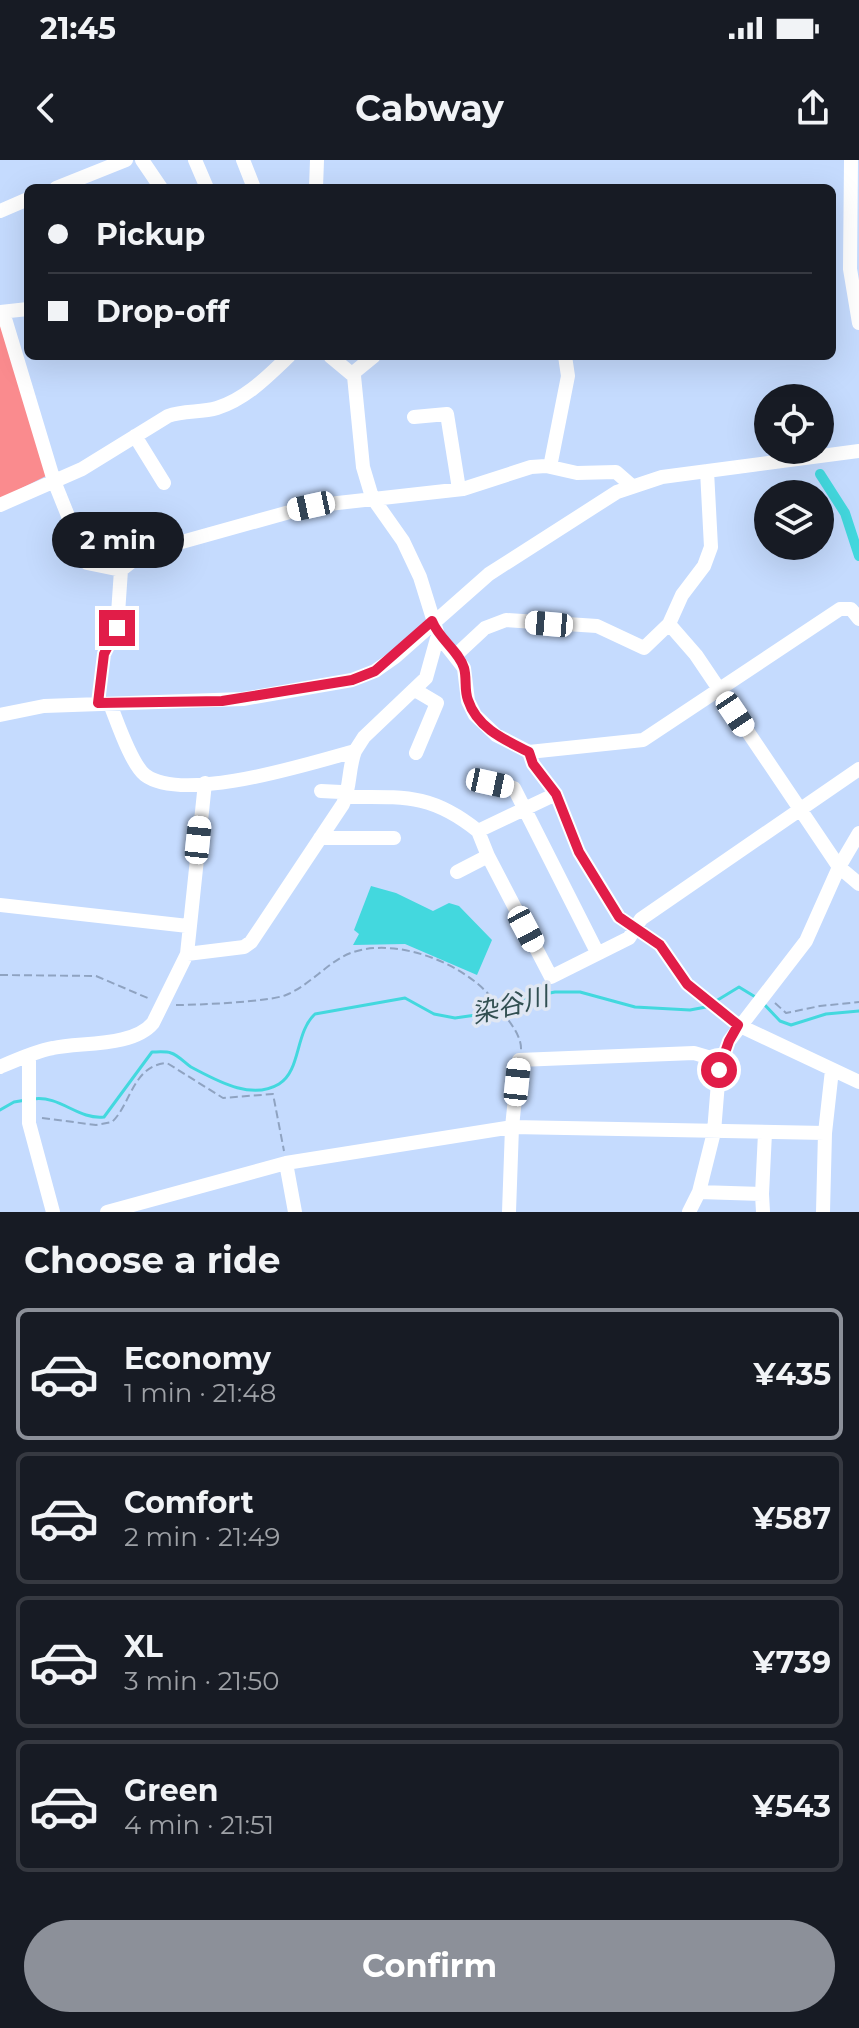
<!DOCTYPE html>
<meta charset="utf-8">
<style>
body{margin:0;font-family:Montserrat,"Noto Sans JP",sans-serif;background:#242831;color:#f1f3f6;height:100vh;display:flex;flex-direction:column;font-size:30px;white-space:nowrap}
*{box-sizing:border-box;margin:0}
p{font-size:26px;color:#9ea1a6}
.icon{flex:none;width:44px;height:44px;fill:none;stroke:currentColor;stroke-width:2;stroke-linecap:round;stroke-linejoin:round}
.map{position:relative;height:1052px;overflow:hidden}
.drawer{display:flex;flex-direction:column;background:#171b24;flex:1}
.drawer>*{flex:none}
.top-card{position:absolute;left:24px;top:24px;width:812px;height:176px;border-radius:12px;box-shadow:0 8px 32px #0002;display:grid;align-content:center;height:176px;padding:0 24px;background:#171b24}
.buttons{position:absolute;left:754px;top:224px;display:grid;gap:16px}
.buttons a{display:grid;place-items:center;width:80px;height:80px;border-radius:50%;background:#171b24;box-shadow:0 8px 32px #0002;font-size:40px}
.end{position:absolute;width:36px;height:36px;margin:-18px;border:10px solid #e11d48;background:#fff;box-shadow:0 0 0 4px #fff}
.from{border-radius:50%}
.bubble{position:absolute;height:56px;border-radius:28px;background:#171b24;box-shadow:0 8px 32px #0002;font-size:26px;font-weight:700;line-height:56px;text-align:center}
.car{position:absolute;width:24px;height:48px;margin:-24px -12px;border-radius:10px;box-shadow:0 0 6px 2px #0007;background:linear-gradient(#fff 24%,#345 0 40%,#fff 0 76%,#345 0 86%,#fff 0)}
.top-card b{display:flex;align-items:center;gap:28px;height:76px;font-size:30px}
.top-card b+b{border-top:2px solid #363941}
.top-card i{width:20px;height:20px;background:#f1f3f6}
ul{padding:0;list-style:none}
li{display:flex;align-items:center;gap:24px;height:132px;margin:0 16px 12px;padding:0 8px;border:4px solid #363941;border-radius:12px}
li div{flex:1}
li b{display:block;font-size:30px}
li em{font-style:normal;font-weight:700}
li.active{border-color:#8c9099}
li>.icon{width:72px;height:72px;stroke-width:1.5}
h2{padding:0 24px;font-size:36px;line-height:96px}
.button{display:flex;gap:16px;margin-top:auto;padding:16px 24px}
.button a{flex:1;height:92px;border-radius:48px;background:#8c9099;color:#fff;font-size:32px;font-weight:700;line-height:92px;text-align:center}
.status{display:flex;justify-content:space-between;align-items:center;height:56px;padding:0 40px;background:#171b24;direction:ltr}
.status svg{height:22px;fill:currentColor}
header{display:flex;justify-content:space-between;align-items:center;height:104px;padding:0 24px;background:#171b24;font-size:36px;font-weight:700}
.map>svg:first-child{display:block}
.green{fill:#fa8b8e}
.water{fill:#43d8de}
.lines{fill:none;stroke-linecap:round;stroke-linejoin:round}
.stream{stroke:#43d8de;stroke-width:3}
.canal{stroke:#43d8de;stroke-width:10}
.path{stroke:#8fa3c1;stroke-width:2;stroke-dasharray:8 4;stroke-linecap:butt}
.minor{stroke:#fff;stroke-width:14}
.route{stroke:#e11d48;stroke-width:10}
.labels{text-anchor:middle;stroke-width:7;stroke-linejoin:round;paint-order:stroke}
.water-label{font-size:26px;font-style:italic;fill:#325052;stroke:#e0e7f3}
</style>
<div class="status"><b>21:45</b><svg viewBox="0 0 49 12"><path d="M0 12V9h3v3zM5 12V6h3v6zM10 12V3h3v9zM15 12V0h3v12zM26 1h20v11H26zM47 4h2v5h-2z"/></svg></div>
<header><svg class="icon" aria-label="back" viewBox="0 0 24 24"><path d="M15 5l-7 7 7 7"/></svg>Cabway<svg class="icon" aria-label="share" viewBox="0 0 24 24"><path d="M12 15V3M7 8l5-5 5 5M5 13v7h14v-7"/></svg></header>
<div class="map">
<svg width="859" height="1052" viewBox="0 0 859 1052">
<rect width="100%" height="100%" fill="#c5dbfe"/>
<path class="green" d="M0 157 48 315 0 339Z"/>
<path class="water" d="M371 726 396 733 433 751 449 743 459 746 492 780 477 815 405 784 353 785 359 774 354 770Z"/>
<g class="lines">
<path class="stream" d="M716 841 739 827 757 838
M763 843 780 861 791 865 826 854 859 851
M33 939C60 935 78 960 104 957L152 892C157 892 166 891 171 893 178 895 185 903 191 907 216 920 251 941 279 924 301 911 295 872 315 854L405 838 434 854 455 858 476 855 514 840 555 832H580L635 847 690 850 706 847
M0 950 14 942 26 940"/>
<path class="canal" d="M820 314 845 353 859 396"/>
<path class="path" d="M0 815 96 816 150 839
M775 843 786 853 820 846 859 842
M176 845C196 845 269 842 286 835 306 827 323 808 342 797 387 772 466 802 495 842 504 856 522 873 521 890
M42 958 96 965 112 962C131 944 133 905 167 903L223 938 273 934 284 991"/>
<path class="minor" d="M142 0 161 28
M195 0 207 28
M243 0 254 28
M851 0 850 109 859 163
M56 28 126 0
M316 28 317 0
M0 51 28 39
M0 152 28 149
M3 152 54 321 87 403 121 410 117 468 104 494 98 543
M330 196 354 216 363 307 372 337 403 381 420 417 438 475 464 508 468 541 475 555 496 575 529 592 643 580 840 449H851L859 459
M352 214 374 196
M414 257 447 254 459 329
M135 276 164 323
M550 307 568 216 565 196
M0 345 82 309 168 256C184 250 201 253 217 248 246 239 268 216 289 196
M121 410 135 399 171 385 311 346 463 329 531 307 546 306 577 313 616 312 632 326
M669 464 696 495 839 707 859 724
M456 495 485 468 506 460 597 466 644 488 669 464 682 435 704 406 711 387 707 311
M415 530 437 543 416 593
M110 544C117 561 131 604 145 615 183 644 311 603 355 591 348 609 351 626 343 644L251 782 244 787 187 794
M0 555 44 546 243 539 352 520 375 511 395 497 489 414 617 332 662 317 859 291
M355 591 364 577 426 518 438 475
M529 592 533 604 556 634 579 692 619 757 660 785 687 824 738 865 859 922
M490 623 514 628 597 792
M321 631 341 632 346 637C403 637 431 633 478 671
M556 634 478 671 488 696 551 817 629 778 641 759 859 609
M320 678H394
M457 712 488 696
M0 745 188 766
M29 897V963L53 1052
M0 907C16 900 36 891 53 888 82 882 133 887 153 863L187 794 205 623
M286 1003 295 1052
M699 1032 762 1034 765 973
M762 1034 763 1052
M107 1052 286 1003 512 967 825 973
M509 1052 512 967 519 900 694 893 721 901
M689 1052 699 1032 714 972 719 910 729 881 806 781 839 707 859 673
M823 1052 825 973 832 910"/>
</g>
<g class="lines">
<path class="route" d="M117 468 104 494 98 543 222 541 352 520 375 511 432 461C439 479 459 491 464 508 467 518 464 530 468 540 477 568 505 580 529 592L533 604 556 634 579 692 619 757 660 785 687 824 738 865 729 881 719 910"/>
</g>
<g class="labels">
<g class="water-label">
<text transform="translate(510 845) rotate(-14)" y="9">染谷川</text>
</g>
</g>
</svg>
<div class="buttons">
<a><svg class="icon" aria-label="locate" viewBox="0 0 24 24"><circle cx="12" cy="12" r="6"/><path d="M12 2v4M12 18v4M2 12h4M18 12h4"/></svg></a>
<a><svg class="icon" aria-label="layers" viewBox="0 0 24 24"><path d="M12 4l9 5-9 5-9-5zM3 14l9 5 9-5"/></svg></a>
</div>
<i class="end from" style="left:719px;top:910px"></i>
<i class="end" style="left:117px;top:468px"></i>
<div class="bubble" style="left:52px;top:352px;width:132px">2 min</div>
<i class="car" style="left:311px;top:346px;rotate:258deg"></i>
<i class="car" style="left:549px;top:464px;rotate:275deg"></i>
<i class="car" style="left:735px;top:554px;rotate:146deg"></i>
<i class="car" style="left:490px;top:623px;rotate:102deg"></i>
<i class="car" style="left:198px;top:680px;rotate:6deg"></i>
<i class="car" style="left:526px;top:769px;rotate:152deg"></i>
<i class="car" style="left:517px;top:922px;rotate:6deg"></i>
<div class="top-card">
<b><i class="from"></i>Pickup</b>
<b><i></i>Drop-off</b>
</div>
</div>
<section class="drawer">
<h2>Choose a ride</h2>
<ul>
<li class="active"><svg class="icon" aria-label="car" viewBox="0 0 24 24"><path d="M5 17H2v-5l4-1 3-4h7l3 4 3 1v5h-3M9 17h6M6 11h13"/><circle cx="7" cy="17" r="2"/><circle cx="17" cy="17" r="2"/></svg><div><b>Economy</b><p>1 min · 21:48</p></div><em>¥435</em></li>
<li><svg class="icon" aria-label="car" viewBox="0 0 24 24"><path d="M5 17H2v-5l4-1 3-4h7l3 4 3 1v5h-3M9 17h6M6 11h13"/><circle cx="7" cy="17" r="2"/><circle cx="17" cy="17" r="2"/></svg><div><b>Comfort</b><p>2 min · 21:49</p></div><em>¥587</em></li>
<li><svg class="icon" aria-label="car" viewBox="0 0 24 24"><path d="M5 17H2v-5l4-1 3-4h7l3 4 3 1v5h-3M9 17h6M6 11h13"/><circle cx="7" cy="17" r="2"/><circle cx="17" cy="17" r="2"/></svg><div><b>XL</b><p>3 min · 21:50</p></div><em>¥739</em></li>
<li><svg class="icon" aria-label="car" viewBox="0 0 24 24"><path d="M5 17H2v-5l4-1 3-4h7l3 4 3 1v5h-3M9 17h6M6 11h13"/><circle cx="7" cy="17" r="2"/><circle cx="17" cy="17" r="2"/></svg><div><b>Green</b><p>4 min · 21:51</p></div><em>¥543</em></li>
</ul>
<div class="button"><a>Confirm</a></div>
</section>
